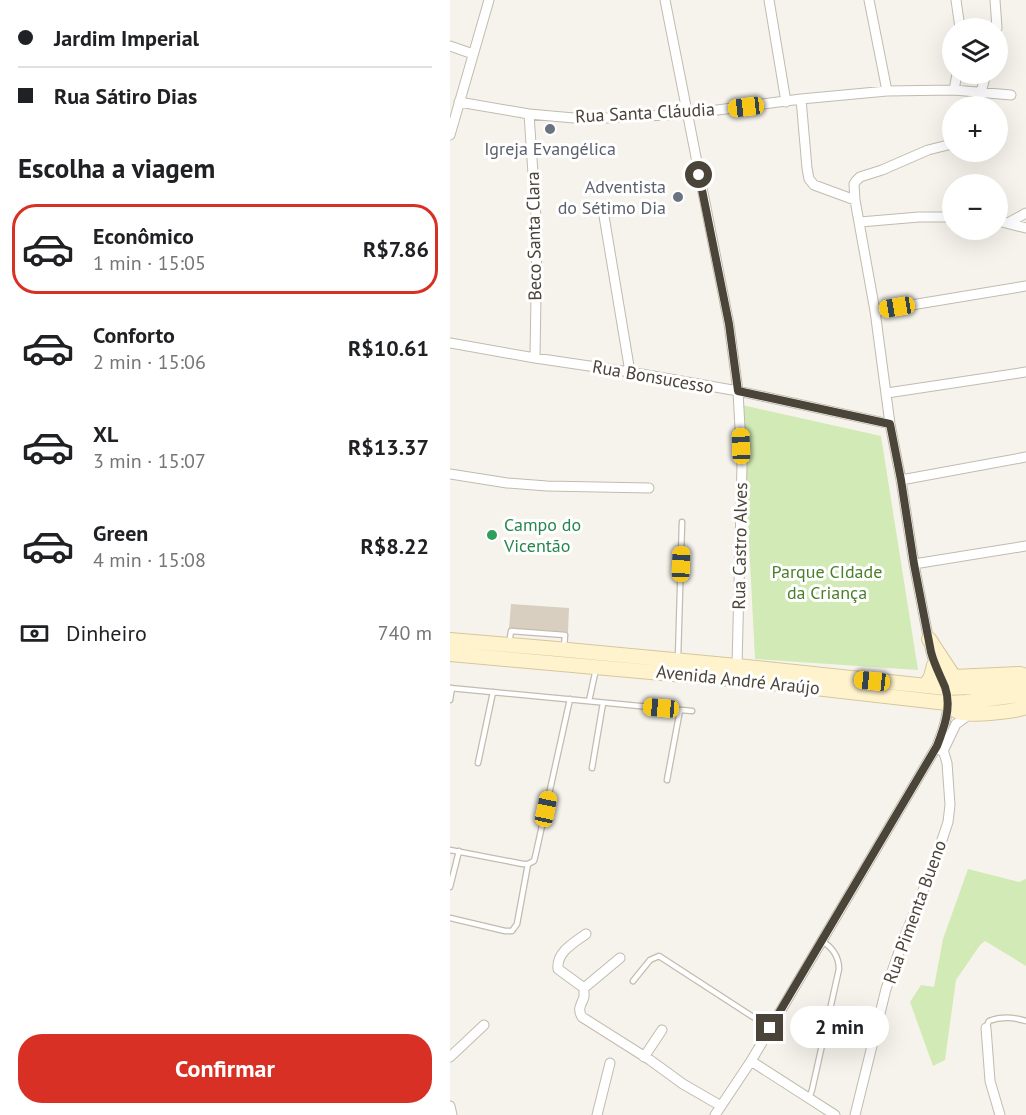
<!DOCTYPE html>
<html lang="pt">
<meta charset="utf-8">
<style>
body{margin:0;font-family:"PT Sans",sans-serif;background:#f6f6f6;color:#202124;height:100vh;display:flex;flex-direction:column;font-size:22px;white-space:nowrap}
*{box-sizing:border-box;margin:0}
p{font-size:20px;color:#757577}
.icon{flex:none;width:33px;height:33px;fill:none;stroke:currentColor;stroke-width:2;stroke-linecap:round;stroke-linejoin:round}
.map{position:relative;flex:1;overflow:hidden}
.panel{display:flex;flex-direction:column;background:#fff;width:450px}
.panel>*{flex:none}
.banner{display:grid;align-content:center;height:132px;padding:0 18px;background:#fff}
.controls{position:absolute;left:492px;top:18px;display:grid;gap:12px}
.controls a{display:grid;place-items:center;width:66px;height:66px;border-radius:50%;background:#fff;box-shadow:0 6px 24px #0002;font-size:30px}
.end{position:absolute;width:27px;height:27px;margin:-14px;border:8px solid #4b4439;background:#fff;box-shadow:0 0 0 3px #fff}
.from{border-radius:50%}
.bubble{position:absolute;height:42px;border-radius:21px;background:#fff;box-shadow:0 6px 24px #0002;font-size:20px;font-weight:600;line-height:42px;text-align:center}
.car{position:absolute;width:18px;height:36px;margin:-18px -9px;border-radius:8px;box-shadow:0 0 4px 2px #0007;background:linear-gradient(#f5c518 24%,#345 0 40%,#f5c518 0 76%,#345 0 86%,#f5c518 0)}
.banner b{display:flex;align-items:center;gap:21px;height:57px;font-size:22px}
.banner b+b{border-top:2px solid #e0e0e0}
.banner i{width:15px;height:15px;background:#202124}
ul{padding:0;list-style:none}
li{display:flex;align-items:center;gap:18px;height:90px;margin:0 12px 9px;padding:0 6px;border:3px solid transparent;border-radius:24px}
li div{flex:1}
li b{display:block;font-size:22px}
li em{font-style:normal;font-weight:600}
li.active{border-color:#d93025}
li>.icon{width:54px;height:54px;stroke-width:1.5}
h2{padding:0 18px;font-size:27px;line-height:72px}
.pay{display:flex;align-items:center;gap:15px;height:66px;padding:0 18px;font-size:22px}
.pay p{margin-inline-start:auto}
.cta{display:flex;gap:12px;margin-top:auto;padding:12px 18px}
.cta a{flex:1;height:69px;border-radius:24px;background:#d93025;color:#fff;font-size:24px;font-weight:600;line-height:69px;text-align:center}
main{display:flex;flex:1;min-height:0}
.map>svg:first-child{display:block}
.green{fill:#d2eab5}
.building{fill:#d8cfc1}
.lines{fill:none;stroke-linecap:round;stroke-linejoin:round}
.service-casing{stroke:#c2bbae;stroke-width:7}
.minor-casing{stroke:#c2bbae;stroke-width:11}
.secondary-casing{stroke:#d6c79b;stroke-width:16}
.service{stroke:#fff;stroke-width:4.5}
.minor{stroke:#fff;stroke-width:9}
.secondary{stroke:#fff3cd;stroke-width:14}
.route{stroke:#4b4439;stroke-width:8}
.worship-dot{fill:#6b7280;stroke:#fff;stroke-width:2}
.leisure-dot{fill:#2e9e5b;stroke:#fff;stroke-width:2}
.labels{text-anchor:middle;stroke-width:6;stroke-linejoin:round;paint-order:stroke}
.street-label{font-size:18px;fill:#4b4439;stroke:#fff}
.worship-label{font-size:18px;fill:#5b616d;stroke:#fff}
.leisure-label{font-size:18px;fill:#27864d;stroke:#fff;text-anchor:start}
.park-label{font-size:18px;fill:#4a7f2a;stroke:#fff}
</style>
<main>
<section class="panel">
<div class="banner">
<b><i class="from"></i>Jardim Imperial</b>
<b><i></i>Rua Sátiro Dias</b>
</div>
<h2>Escolha a viagem</h2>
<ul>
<li class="active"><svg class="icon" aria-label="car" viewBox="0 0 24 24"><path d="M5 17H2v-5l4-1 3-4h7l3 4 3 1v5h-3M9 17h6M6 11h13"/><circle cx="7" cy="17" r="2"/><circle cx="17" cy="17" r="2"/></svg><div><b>Econômico</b><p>1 min · 15:05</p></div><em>R$7.86</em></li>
<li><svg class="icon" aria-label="car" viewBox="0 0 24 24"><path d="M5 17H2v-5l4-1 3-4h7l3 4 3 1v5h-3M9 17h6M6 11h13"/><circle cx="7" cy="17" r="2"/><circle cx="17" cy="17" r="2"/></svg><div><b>Conforto</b><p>2 min · 15:06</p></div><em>R$10.61</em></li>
<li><svg class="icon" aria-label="car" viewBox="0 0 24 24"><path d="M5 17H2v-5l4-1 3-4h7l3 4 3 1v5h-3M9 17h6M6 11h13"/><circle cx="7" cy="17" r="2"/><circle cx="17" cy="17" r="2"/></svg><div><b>XL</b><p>3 min · 15:07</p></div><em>R$13.37</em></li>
<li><svg class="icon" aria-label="car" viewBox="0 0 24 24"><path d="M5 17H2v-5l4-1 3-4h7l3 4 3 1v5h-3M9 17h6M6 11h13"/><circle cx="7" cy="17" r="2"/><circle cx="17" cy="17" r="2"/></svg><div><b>Green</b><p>4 min · 15:08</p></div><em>R$8.22</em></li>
</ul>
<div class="pay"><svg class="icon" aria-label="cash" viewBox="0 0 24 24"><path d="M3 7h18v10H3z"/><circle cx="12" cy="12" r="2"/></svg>Dinheiro<p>740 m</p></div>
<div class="cta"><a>Confirmar</a></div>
</section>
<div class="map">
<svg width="576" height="1115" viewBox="0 0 576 1115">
<rect width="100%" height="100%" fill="#f6f3ec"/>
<path class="green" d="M292 405 431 436 468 670 305 659Z
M518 869 569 882 576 879V966L535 941 530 945 506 980 495 1060 483 1066 460 1002 471 985 484 987 493 939Z"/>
<path class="building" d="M61 604 119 608 118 632 59 628Z"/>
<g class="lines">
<g class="service-casing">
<path id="service" d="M59 644 61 631 115 635 114 647
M228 658 232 522
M0 688 242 711
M0 700 2 688
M139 701 146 669
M28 763 43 692
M142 768 153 703
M217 780 230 710
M0 850 73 864H78L84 861 86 853 120 699
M0 887 9 851
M0 918 55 931H62L67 924 78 864
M183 981 200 960 209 956 320 1028
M536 1028 539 1021C552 1016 563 1017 576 1021
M359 1098 362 1090 389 969C389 957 382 946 371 941"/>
</g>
<g class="minor-casing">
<path id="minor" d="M215 0 279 324 288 391 292 465 287 666
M319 0 336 102
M419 0 437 91
M506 0 510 28
M545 0 547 28
M0 46 23 54
M504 90 507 74
M351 99 357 168 359 179 364 185 405 200
M9 102 79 114 135 119 237 114 351 99 437 91 504 90 561 95
M530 106 531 92 536 74
M79 114 87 233 85 358
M0 135 39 0
M154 216 180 372
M548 221 576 228
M410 222 469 217H502
M558 223 576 213
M425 311 576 286
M0 343 85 358 180 372 288 391 440 424
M437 393 576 372
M0 474 57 483 97 486 199 488
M451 480 576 457
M464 564 576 546
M493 751 506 724 520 714
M136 934C125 942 106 952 108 969L134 988C134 991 134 994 134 997 131 1006 127 1008 132 1017L200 1060 233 1084 271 1106
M134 988 170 958
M536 1028 540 1081 550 1115
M0 1057 34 1025
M194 1057 212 1030
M301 1061 385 1115
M0 1106 2 1115
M147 1115 160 1063
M265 1115 301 1061 487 746C494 728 502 707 495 687 490 675 484 664 481 652L464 564 451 480 440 424 425 311 405 200 404 184 406 181 410 177 432 170 478 150 502 144
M405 1115 436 989 451 946 486 858 498 822 500 805 497 763 494 753 487 746"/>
</g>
<g class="secondary-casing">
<path id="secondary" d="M479 639 504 677
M0 640 107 649 287 666 496 688 546 686 576 683
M0 654 312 682 497 703 516 702 576 694
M475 686 481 677 484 665
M496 688 504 677 570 674 576 676
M497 703C501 706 504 710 509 712 521 716 564 712 576 707"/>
</g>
<use href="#service" class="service"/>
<use href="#minor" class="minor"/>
<use href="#secondary" class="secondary"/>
</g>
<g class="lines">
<path class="route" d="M249 175 279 324 288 391 440 424 451 480 464 564 481 652C484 664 490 675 495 687 502 707 494 728 487 746L320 1028"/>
</g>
<g class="worship-dot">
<circle cx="100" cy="129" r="6"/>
<circle cx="228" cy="197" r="6"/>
</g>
<circle class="leisure-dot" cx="42" cy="535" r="6"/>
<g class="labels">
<g class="street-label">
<text transform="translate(195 113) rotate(-3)" y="6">Rua Santa Cláudia</text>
<text transform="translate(84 236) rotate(-91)" y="6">Beco Santa Clara</text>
<text transform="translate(203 377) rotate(10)" y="6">Rua Bonsucesso</text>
<text transform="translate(290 546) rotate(-89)" y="6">Rua Castro Alves</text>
<text transform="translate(288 680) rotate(6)" y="6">Avenida André Araújo</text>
<text transform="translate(465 912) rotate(-70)" y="6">Rua Pimenta Bueno</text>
</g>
<g class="worship-label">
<text x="100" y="155">Igreja Evangélica</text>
<text x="216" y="193" text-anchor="end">Adventista<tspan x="216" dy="21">do Sétimo Dia</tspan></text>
</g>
<g class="leisure-label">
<text x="54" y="531">Campo do<tspan x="54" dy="21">Vicentão</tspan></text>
</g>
<g class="park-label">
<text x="377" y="578">Parque CIdade<tspan x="377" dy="21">da Criança</tspan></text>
</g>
</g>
</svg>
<div class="controls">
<a><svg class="icon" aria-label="layers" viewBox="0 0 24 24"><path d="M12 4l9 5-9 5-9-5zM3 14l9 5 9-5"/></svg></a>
<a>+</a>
<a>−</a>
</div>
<i class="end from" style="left:249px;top:175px"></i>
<i class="end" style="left:320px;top:1028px"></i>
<div class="bubble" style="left:340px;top:1006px;width:99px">2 min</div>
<i class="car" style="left:296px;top:107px;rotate:263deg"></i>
<i class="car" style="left:447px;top:307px;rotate:261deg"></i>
<i class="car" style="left:291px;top:446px;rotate:358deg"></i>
<i class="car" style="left:231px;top:564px;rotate:2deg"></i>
<i class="car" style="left:422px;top:681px;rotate:276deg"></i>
<i class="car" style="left:211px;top:708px;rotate:275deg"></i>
<i class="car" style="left:96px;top:809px;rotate:12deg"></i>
</div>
</main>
